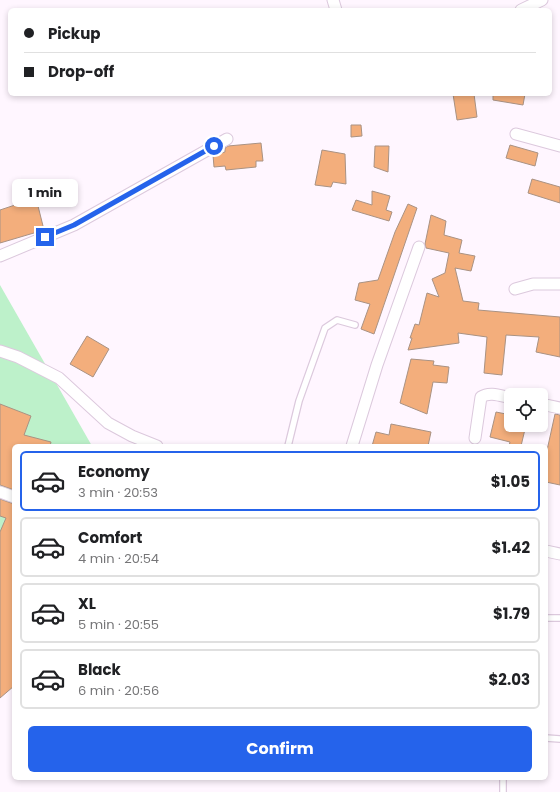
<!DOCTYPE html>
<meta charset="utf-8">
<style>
body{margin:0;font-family:Poppins,sans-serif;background:#f2f2f2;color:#202124;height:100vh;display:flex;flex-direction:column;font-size:15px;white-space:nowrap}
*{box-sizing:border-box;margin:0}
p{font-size:13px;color:#757577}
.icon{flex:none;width:22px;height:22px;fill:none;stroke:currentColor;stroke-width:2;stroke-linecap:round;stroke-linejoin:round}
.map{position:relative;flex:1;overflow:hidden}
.sheet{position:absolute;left:12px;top:444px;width:536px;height:336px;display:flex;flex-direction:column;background:#fff;border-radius:6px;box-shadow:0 2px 6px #0003}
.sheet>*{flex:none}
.hud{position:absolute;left:8px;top:8px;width:544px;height:88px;border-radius:6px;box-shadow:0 2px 6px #0003;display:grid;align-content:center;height:88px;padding:0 16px;background:#fff}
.tools{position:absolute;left:504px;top:388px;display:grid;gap:8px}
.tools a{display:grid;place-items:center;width:44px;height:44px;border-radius:6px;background:#fff;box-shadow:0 2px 6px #0003;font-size:20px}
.end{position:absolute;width:18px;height:18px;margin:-9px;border:5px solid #2563eb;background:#fff;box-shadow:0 0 0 2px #fff}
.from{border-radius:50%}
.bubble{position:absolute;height:28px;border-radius:6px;background:#fff;box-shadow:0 2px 6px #0003;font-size:13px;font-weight:700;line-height:28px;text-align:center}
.hud b{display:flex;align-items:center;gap:14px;height:38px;font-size:15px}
.hud b+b{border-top:1px solid #e0e0e0}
.hud i{width:10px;height:10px;background:#202124}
ul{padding:7px 0 0;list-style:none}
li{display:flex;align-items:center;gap:12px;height:60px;margin:0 8px 6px;padding:0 8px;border:2px solid #e0e0e0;border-radius:6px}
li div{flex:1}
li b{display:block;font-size:15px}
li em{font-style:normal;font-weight:700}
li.current{border-color:#2563eb}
li>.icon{width:36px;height:36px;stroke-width:1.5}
.button{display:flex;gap:8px;margin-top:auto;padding:8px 16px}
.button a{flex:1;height:46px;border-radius:6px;background:#2563eb;color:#fff;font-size:16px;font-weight:700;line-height:46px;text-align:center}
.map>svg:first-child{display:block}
.green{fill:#bdf1ca}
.building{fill:#f3ae7c;stroke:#a99283}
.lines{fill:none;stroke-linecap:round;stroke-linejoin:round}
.lane-casing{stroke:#dcc9dd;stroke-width:8}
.street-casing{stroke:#dcc9dd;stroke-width:13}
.lane{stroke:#fff;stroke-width:5.5}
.street{stroke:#fff;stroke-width:11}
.route{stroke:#2563eb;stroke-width:5}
</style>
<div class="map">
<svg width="560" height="792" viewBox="0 0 560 792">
<rect width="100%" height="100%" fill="#fff6ff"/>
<path class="green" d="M0 285 92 446H14V639L0 673Z"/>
<path class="building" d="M453 94H474L477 117 457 120Z
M493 94H525L523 105 493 100Z
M351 125H361L362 136 351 137Z
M261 143 263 161H256V167L226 170 225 166 214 167 213 155 225 152V148L228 146Z
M510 145 538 153 535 166 506 158Z
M375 146H389L388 172 374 167Z
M322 150 345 154 346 184 333 182 331 187 315 185Z
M532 179 560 187V203L528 193Z
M372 191 390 196 386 210 392 212 389 221 352 210 356 200 372 205Z
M36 198 44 230 0 243V210Z
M408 204 417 208 374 334 361 329 370 304 355 300 359 283 378 280 395 232Z
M431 215 446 221 444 235 462 240 459 253 475 256 471 271 455 268 463 301 479 303 478 310 560 317V357L536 352 539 337 506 335 502 375 484 373 487 337 458 333 459 343 408 350 412 338H410L415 324 419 325 427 293 439 297 432 279 445 273 449 253 426 248 425 244Z
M87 336 109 349 93 377 70 364Z
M411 359 434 361 433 365 449 367 447 383 433 382 427 414 400 403Z
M0 404 31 416 24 435 51 442 50 446H14V490L0 485Z
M496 412 511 415V425H526L521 446H509L510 442 490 437Z
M555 414 560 415V485L546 482V455Z
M391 424 431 432 428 446H372L376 432 389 435Z
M0 499 14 504V686L0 698V532L6 518 0 516Z"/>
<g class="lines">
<g class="lane-casing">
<path id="lane" d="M288 446 299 401 325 328 337 320 355 325
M546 618H560
M546 738 560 739
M503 792V778"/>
</g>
<g class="street-casing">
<path id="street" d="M333 0 336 10
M521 10 542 0
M516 134 560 146
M0 256 74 225 227 139
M515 289 533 284H560
M0 351 18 357 59 378 108 423 132 436 157 446
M541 404 560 408
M475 438 481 397C490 391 501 396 511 398
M352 446 377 365 419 247
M0 492 14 497
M546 551 560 554"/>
</g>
<use href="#lane" class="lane"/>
<use href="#street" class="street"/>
</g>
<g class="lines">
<path class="route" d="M45 237 74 225 214 146"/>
</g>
</svg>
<div class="tools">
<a><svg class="icon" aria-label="locate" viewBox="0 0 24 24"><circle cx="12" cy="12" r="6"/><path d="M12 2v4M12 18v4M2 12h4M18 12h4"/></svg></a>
</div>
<i class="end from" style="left:214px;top:146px"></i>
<i class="end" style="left:45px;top:237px"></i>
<div class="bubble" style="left:12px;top:179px;width:66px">1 min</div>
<div class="hud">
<b><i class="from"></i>Pickup</b>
<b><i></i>Drop-off</b>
</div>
<section class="sheet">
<ul>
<li class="current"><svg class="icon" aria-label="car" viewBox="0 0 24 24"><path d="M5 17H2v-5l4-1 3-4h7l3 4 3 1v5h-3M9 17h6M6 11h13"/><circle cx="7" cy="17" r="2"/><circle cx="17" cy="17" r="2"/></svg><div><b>Economy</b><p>3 min · 20:53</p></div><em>$1.05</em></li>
<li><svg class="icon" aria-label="car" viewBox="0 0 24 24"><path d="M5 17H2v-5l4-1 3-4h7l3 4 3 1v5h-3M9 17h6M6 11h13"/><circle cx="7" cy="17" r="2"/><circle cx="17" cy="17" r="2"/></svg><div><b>Comfort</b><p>4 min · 20:54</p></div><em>$1.42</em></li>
<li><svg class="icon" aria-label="car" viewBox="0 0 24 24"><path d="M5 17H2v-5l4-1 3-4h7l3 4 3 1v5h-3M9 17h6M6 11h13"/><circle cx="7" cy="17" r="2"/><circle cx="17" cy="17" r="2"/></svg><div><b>XL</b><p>5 min · 20:55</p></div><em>$1.79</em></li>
<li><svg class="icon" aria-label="car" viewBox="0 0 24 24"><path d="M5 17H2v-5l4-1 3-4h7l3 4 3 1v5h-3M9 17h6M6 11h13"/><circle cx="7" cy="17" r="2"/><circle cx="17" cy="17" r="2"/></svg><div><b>Black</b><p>6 min · 20:56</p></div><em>$2.03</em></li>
</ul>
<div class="button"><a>Confirm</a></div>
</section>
</div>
